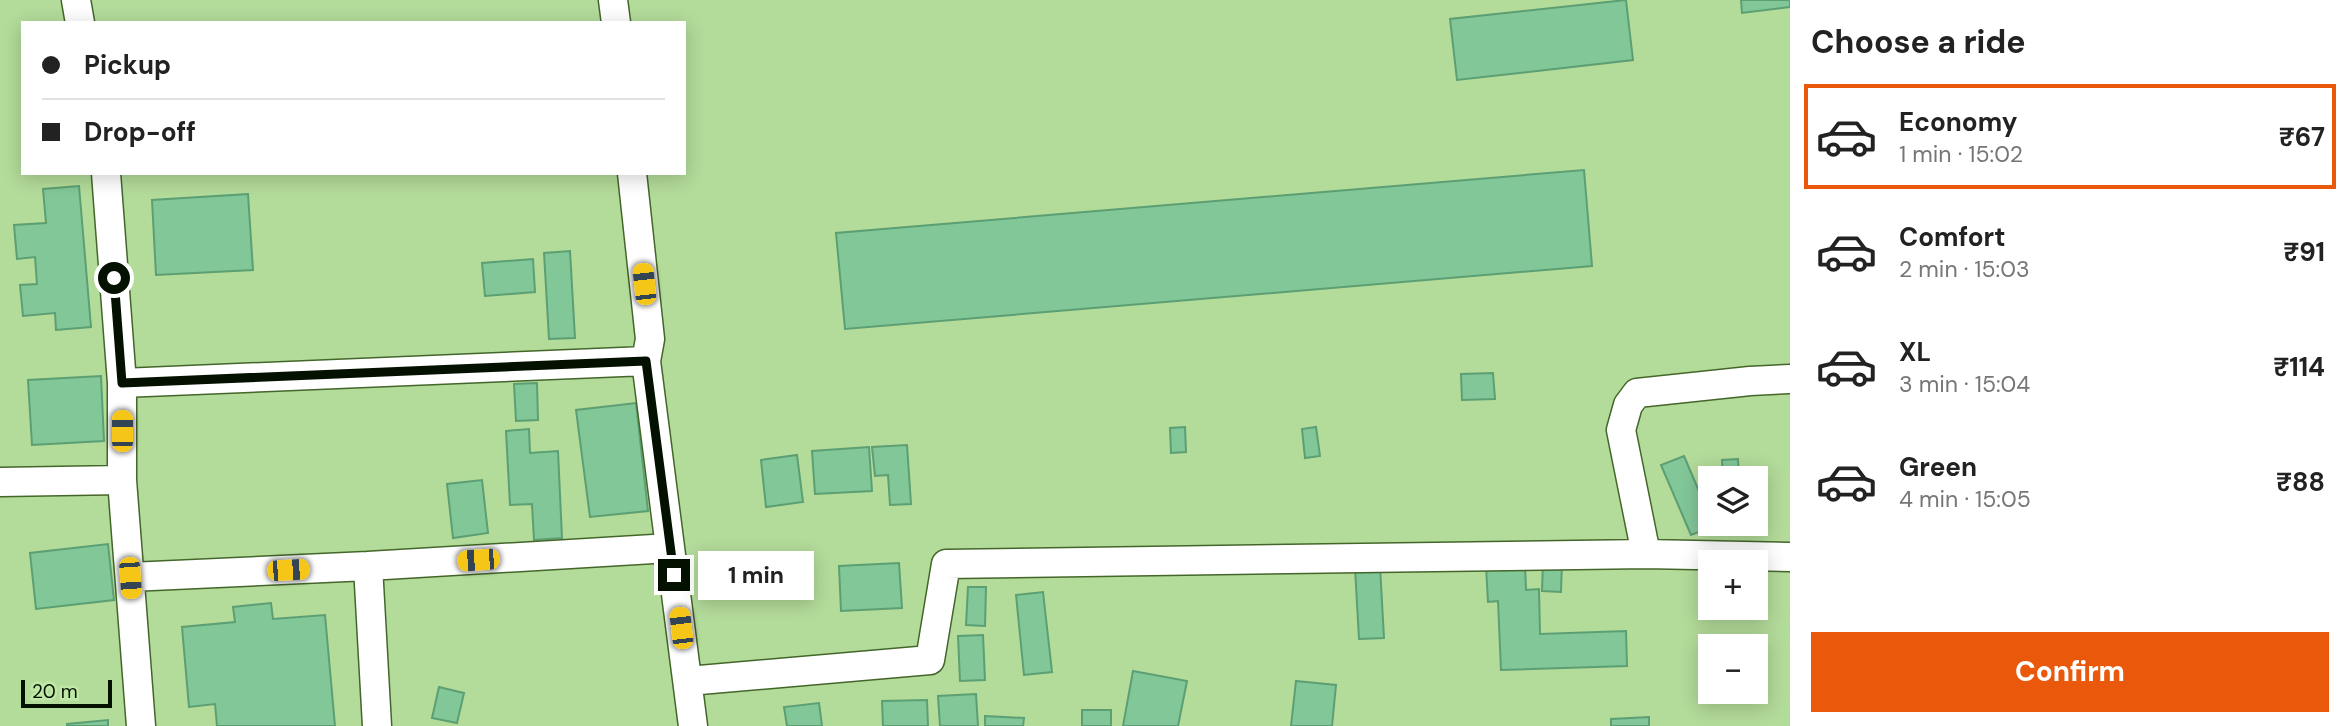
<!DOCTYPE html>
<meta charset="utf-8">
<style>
body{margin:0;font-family:"DM Sans",sans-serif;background:#f2f2f2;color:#222;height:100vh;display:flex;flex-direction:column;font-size:26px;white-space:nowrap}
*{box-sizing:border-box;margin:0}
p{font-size:23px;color:#767676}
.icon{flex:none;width:38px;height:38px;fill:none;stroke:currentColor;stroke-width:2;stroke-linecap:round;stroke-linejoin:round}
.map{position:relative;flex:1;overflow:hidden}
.side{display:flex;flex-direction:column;background:#fff;width:560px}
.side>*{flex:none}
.banner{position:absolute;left:21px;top:21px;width:665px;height:154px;border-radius:0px;box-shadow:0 4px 18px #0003;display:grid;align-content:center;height:154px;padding:0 21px;background:#fff}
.tools{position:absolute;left:1698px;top:466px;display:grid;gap:14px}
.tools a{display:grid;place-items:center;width:70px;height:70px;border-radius:0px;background:#fff;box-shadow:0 4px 18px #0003;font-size:35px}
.scale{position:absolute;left:21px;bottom:18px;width:91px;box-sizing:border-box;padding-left:7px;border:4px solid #041100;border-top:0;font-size:19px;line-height:24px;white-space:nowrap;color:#041100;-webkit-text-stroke:5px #c0e8a7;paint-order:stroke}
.end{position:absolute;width:32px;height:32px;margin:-16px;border:9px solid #041100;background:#fff;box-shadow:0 0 0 4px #fff}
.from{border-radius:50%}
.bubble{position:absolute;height:49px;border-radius:0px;background:#fff;box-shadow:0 4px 18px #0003;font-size:23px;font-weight:700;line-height:49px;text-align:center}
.car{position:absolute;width:21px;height:42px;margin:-21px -10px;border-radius:9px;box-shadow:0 0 5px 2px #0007;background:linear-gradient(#f5c518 24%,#345 0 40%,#f5c518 0 76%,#345 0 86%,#f5c518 0)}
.banner b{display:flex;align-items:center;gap:24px;height:66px;font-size:26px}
.banner b+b{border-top:2px solid #e0e0e0}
.banner i{width:18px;height:18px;background:#222}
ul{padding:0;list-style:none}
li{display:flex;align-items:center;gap:21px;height:105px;margin:0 14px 10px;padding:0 7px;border:4px solid transparent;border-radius:0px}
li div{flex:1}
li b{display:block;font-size:26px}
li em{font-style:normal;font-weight:700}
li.current{border-color:#ea580c}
li>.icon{width:63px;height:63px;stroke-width:1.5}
h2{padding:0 21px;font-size:32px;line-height:84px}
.action{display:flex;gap:14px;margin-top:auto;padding:14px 21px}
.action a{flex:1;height:80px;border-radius:0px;background:#ea580c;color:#fff;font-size:28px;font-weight:700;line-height:80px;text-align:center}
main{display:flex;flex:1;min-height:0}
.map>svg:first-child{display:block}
.building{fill:#82c798;stroke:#5c9f73;stroke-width:2}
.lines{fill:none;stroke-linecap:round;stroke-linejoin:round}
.minor-casing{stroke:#44662a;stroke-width:31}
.minor{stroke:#fff;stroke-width:28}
.route{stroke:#041100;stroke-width:9}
</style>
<main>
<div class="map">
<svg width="1790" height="726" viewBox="0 0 1790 726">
<rect width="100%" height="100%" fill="#b3db9a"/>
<path class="building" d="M1626 0 1633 60 1457 80 1450 19Z
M1741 0H1790V7L1742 13Z
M1584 170 1592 266 845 329 836 233Z
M79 186 91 327 56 330 55 313 23 316 20 285 37 284 35 257 17 259 14 225 46 223 43 189Z
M248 194 253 270 156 275 152 200Z
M570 251 575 338 549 339 544 253Z
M533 259 535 292 485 296 482 263Z
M1493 373 1495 399 1462 400 1461 374Z
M101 376 104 441 32 445 28 380Z
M537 383 538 420 516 421 514 384Z
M636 403 648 511 590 517 576 410Z
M1185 427 1186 452 1171 453 1170 428Z
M1316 427 1320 456 1305 458 1302 429Z
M529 429 530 453 558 451 562 538 534 540 532 504 510 505 506 431Z
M907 445 911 504 890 505 888 475 875 476 872 447Z
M869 447 872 491 815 494 812 451Z
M797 455 803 502 766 507 761 460Z
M1684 456 1710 517V523L1714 526 1691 535 1661 465Z
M1738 459 1739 478H1723L1722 460Z
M482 480 488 533 453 538 447 484Z
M108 544 114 600 36 609 30 553Z
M1543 560 1562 561 1561 592 1542 591Z
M899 563 902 608 841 611 839 566Z
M1525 564 1526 590 1539 589 1540 634 1626 631 1627 666 1501 670 1498 601 1488 602 1486 566Z
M1380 566 1384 638 1359 639 1355 568Z
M968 587H986L985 626 966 625Z
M1043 592 1052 672 1024 675 1016 595Z
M271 603 273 619 325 615 335 726H217L215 704 189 707 182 627 235 622 233 607Z
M983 635 985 680 960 681 958 636Z
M1133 671 1187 681 1178 726H1123Z
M1296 681 1336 685 1332 726H1291Z
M439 687 464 693 457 723 432 718Z
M976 694 978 726H940L938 696Z
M927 700 928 726H883L882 701Z
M819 703 822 726H787L784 707Z
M1082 710H1111V726H1082Z
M985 716 1024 718 1023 726H985Z
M1649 717V726H1611V719Z
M108 720V726H67V724Z"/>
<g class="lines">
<g class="minor-casing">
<path id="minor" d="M76 0 80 23
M613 0 616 23
M106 173 122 383V480L141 726
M632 173 650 339 646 361 693 726
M122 383 646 361
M0 482 122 480
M1646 554 1621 430 1628 405 1637 393 1750 381 1790 379
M130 577 368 566
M688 681 930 660 946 564 1646 554 1790 557
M377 726 368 566 670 548"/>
</g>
<use href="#minor" class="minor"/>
</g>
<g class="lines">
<path class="route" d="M114 278 122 383 646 361 674 575"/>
</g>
</svg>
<div class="tools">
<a><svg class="icon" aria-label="layers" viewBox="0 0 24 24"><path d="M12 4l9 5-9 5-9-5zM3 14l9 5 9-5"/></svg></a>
<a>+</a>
<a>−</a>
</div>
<div class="scale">20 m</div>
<i class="end from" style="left:114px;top:278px"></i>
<i class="end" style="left:674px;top:575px"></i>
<div class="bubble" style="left:698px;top:551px;width:116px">1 min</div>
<i class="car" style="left:644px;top:284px;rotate:354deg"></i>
<i class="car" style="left:122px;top:431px;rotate:0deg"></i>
<i class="car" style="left:478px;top:560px;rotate:266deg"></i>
<i class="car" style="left:288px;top:570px;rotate:87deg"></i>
<i class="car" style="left:130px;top:578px;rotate:176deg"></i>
<i class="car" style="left:681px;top:628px;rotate:353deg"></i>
<div class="banner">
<b><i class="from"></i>Pickup</b>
<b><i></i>Drop-off</b>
</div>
</div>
<section class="side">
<h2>Choose a ride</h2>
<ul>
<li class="current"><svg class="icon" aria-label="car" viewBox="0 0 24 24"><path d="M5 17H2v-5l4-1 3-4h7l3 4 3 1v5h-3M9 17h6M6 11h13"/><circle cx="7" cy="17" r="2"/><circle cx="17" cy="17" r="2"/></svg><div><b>Economy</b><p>1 min · 15:02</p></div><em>₹67</em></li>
<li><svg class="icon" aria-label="car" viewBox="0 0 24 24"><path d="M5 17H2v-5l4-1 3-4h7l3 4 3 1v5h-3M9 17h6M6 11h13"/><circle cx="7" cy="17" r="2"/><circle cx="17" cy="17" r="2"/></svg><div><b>Comfort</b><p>2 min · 15:03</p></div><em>₹91</em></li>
<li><svg class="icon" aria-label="car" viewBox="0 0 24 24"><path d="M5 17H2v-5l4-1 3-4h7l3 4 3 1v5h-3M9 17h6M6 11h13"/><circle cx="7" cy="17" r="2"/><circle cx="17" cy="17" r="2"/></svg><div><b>XL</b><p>3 min · 15:04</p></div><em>₹114</em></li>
<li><svg class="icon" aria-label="car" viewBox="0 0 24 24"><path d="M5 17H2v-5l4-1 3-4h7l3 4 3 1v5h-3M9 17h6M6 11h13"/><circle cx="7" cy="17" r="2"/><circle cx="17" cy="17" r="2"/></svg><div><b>Green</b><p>4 min · 15:05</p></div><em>₹88</em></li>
</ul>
<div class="action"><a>Confirm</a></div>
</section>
</main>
